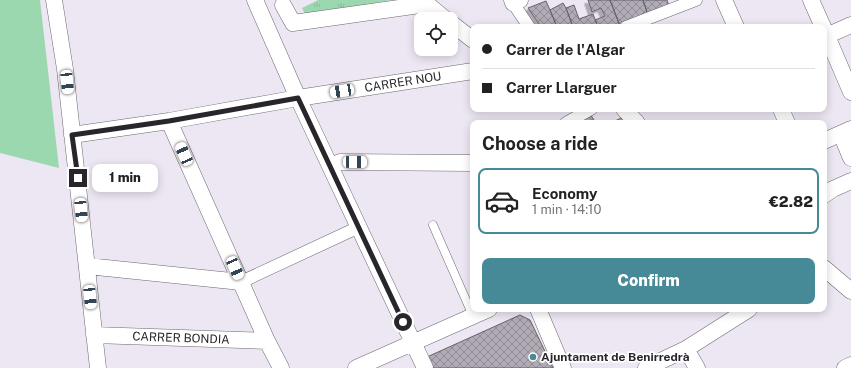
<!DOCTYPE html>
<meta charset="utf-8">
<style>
body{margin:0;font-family:"Public Sans",sans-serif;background:#f2f2f2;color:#222;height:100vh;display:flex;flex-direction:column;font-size:15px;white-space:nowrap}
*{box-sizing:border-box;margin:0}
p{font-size:13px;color:#767676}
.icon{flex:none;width:22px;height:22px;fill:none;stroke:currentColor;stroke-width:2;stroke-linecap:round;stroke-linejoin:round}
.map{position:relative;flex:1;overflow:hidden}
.drawer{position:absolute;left:470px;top:120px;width:357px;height:192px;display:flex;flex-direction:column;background:#fff;border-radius:8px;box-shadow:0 2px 10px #0003}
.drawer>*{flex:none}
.hud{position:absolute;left:470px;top:24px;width:357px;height:88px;border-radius:8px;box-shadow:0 2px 10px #0003;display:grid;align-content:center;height:88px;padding:0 12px;background:#fff}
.fabs{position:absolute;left:414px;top:12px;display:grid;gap:8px}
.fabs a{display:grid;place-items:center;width:44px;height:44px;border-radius:8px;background:#fff;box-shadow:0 2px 10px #0003;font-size:20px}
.end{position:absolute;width:18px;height:18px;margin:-9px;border:5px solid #29262b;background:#fff;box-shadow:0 0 0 2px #fff}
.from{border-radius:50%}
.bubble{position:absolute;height:28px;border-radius:8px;background:#fff;box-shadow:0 2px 10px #0003;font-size:13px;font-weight:800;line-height:28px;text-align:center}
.car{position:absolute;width:12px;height:24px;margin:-12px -6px;border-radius:5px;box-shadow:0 0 3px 1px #0007;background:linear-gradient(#fff 24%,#345 0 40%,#fff 0 76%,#345 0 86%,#fff 0)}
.hud b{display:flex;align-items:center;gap:14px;height:38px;font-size:15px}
.hud b+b{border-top:1px solid #e0e0e0}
.hud i{width:10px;height:10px;background:#222}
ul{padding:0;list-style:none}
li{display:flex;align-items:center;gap:12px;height:66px;margin:0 8px 6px;padding:0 4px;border:2px solid transparent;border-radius:8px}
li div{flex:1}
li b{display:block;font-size:15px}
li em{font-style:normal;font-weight:800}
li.on{border-color:#468a98}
li>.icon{width:36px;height:36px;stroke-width:1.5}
h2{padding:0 12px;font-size:18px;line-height:48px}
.primary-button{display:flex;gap:8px;margin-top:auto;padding:8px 12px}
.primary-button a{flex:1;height:46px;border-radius:8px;background:#468a98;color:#fff;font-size:16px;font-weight:800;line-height:46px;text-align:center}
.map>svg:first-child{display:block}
.park{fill:url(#park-tufts)}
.garden{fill:#9bd8b0}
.building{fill:url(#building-cross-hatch);stroke:#67616b;filter:url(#shadow)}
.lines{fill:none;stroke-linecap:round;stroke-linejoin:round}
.service-casing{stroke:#6c6770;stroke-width:9}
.pedestrian-casing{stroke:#6c6770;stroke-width:13}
.minor-casing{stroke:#6c6770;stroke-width:17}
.service{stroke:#fff;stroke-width:8}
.pedestrian{stroke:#fff;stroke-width:12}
.minor{stroke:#fff;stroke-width:16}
.route{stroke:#29262b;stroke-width:5}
.poi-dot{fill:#468a98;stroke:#fff;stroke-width:1.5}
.labels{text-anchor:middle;stroke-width:3.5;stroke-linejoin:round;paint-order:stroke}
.street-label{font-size:12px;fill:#29262b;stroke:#fff}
.poi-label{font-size:12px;font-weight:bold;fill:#29262b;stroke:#fff;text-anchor:start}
</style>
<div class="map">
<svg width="851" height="368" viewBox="0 0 851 368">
<defs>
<pattern id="park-tufts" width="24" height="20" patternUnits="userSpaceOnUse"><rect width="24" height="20" fill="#9bd8b0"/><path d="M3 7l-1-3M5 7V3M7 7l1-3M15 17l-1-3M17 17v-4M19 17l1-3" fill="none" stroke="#86b998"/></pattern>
<pattern id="building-cross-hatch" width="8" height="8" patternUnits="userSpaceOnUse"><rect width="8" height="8" fill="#b1abb6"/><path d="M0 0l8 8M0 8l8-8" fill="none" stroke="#908b94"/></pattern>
<filter id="shadow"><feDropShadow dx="-3.5" dy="3.5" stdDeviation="0" flood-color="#0004"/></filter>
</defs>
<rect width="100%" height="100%" fill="#ede7f3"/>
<path class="park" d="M318 0H392L305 14 302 8Z"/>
<path class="garden" d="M0 0H40L59 168 0 153Z"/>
<path class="building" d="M588 0H610L620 26 617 27H598L595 20 605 16 601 8 592 12Z
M610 0H643L648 15 620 26Z
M643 0H667L669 6 648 15Z
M546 1 550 10 557 27H541L528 8Z
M563 3 566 8 573 27H557L550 10Z
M574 5 579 19 593 14 598 27H573L566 8Z
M590 114 596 123H577Z
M621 118 626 123H611Z
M520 315 530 320 553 368H433L427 357Z"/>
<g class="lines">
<g class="service-casing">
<path id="service" d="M433 225 473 316"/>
</g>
<g class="pedestrian-casing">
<path id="pedestrian" d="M513 3 529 27
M626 27 696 0
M566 123 591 109
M241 282 359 227"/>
</g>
<g class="minor-casing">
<path id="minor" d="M54 0 65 69 98 368
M255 0 298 98 425 368
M512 0 513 3 520 0
M724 0 736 27
M811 0 823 27
M427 4 445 19
M283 5 293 23 427 4 425 0
M451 23 473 40
M824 29 851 92
M824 37 851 25
M624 109 637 123
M781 109 787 123
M169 121 267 341 281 368
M841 134 851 158
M72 135 169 121 298 98 473 71
M824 141 851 129
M331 166 340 162 473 163
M824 195 833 189 851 181
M87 266 241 282
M824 268 851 291
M538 309 563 368
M94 335 267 341
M686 349 697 368
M356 368 489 309
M646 368 686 349 749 309
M845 368 851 365"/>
</g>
<use href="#service" class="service"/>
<use href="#pedestrian" class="pedestrian"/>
<use href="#minor" class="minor"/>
</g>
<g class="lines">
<path class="route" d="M78 178 72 135 169 121 298 98 403 322"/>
</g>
<circle class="poi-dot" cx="533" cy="357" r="4"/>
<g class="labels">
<g class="street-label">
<text transform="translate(403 82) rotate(-9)" y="4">CARRER NOU</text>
<text transform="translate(181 338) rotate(2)" y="4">CARRER BONDIA</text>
</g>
<g class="poi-label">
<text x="541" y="361">Ajuntament de Benirredrà</text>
</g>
</g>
</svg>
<div class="fabs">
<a><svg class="icon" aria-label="locate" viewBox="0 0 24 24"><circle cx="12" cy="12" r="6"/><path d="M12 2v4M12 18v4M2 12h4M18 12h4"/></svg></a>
</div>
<i class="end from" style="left:403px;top:322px"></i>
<i class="end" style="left:78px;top:178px"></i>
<div class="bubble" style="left:92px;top:164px;width:66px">1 min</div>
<i class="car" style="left:67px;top:82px;rotate:174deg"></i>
<i class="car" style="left:342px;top:91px;rotate:261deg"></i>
<i class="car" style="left:184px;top:154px;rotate:336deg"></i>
<i class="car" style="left:355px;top:162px;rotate:91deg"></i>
<i class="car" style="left:81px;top:210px;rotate:174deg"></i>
<i class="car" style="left:235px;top:268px;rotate:156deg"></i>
<i class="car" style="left:90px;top:297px;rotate:174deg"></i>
<div class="hud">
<b><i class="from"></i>Carrer de l'Algar</b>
<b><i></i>Carrer Llarguer</b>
</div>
<section class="drawer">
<h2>Choose a ride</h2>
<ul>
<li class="on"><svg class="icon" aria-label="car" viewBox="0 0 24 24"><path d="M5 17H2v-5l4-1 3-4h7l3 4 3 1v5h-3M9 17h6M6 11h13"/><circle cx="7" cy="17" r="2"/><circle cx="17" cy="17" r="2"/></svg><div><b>Economy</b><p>1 min · 14:10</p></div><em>€2.82</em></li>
</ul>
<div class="primary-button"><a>Confirm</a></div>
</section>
</div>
